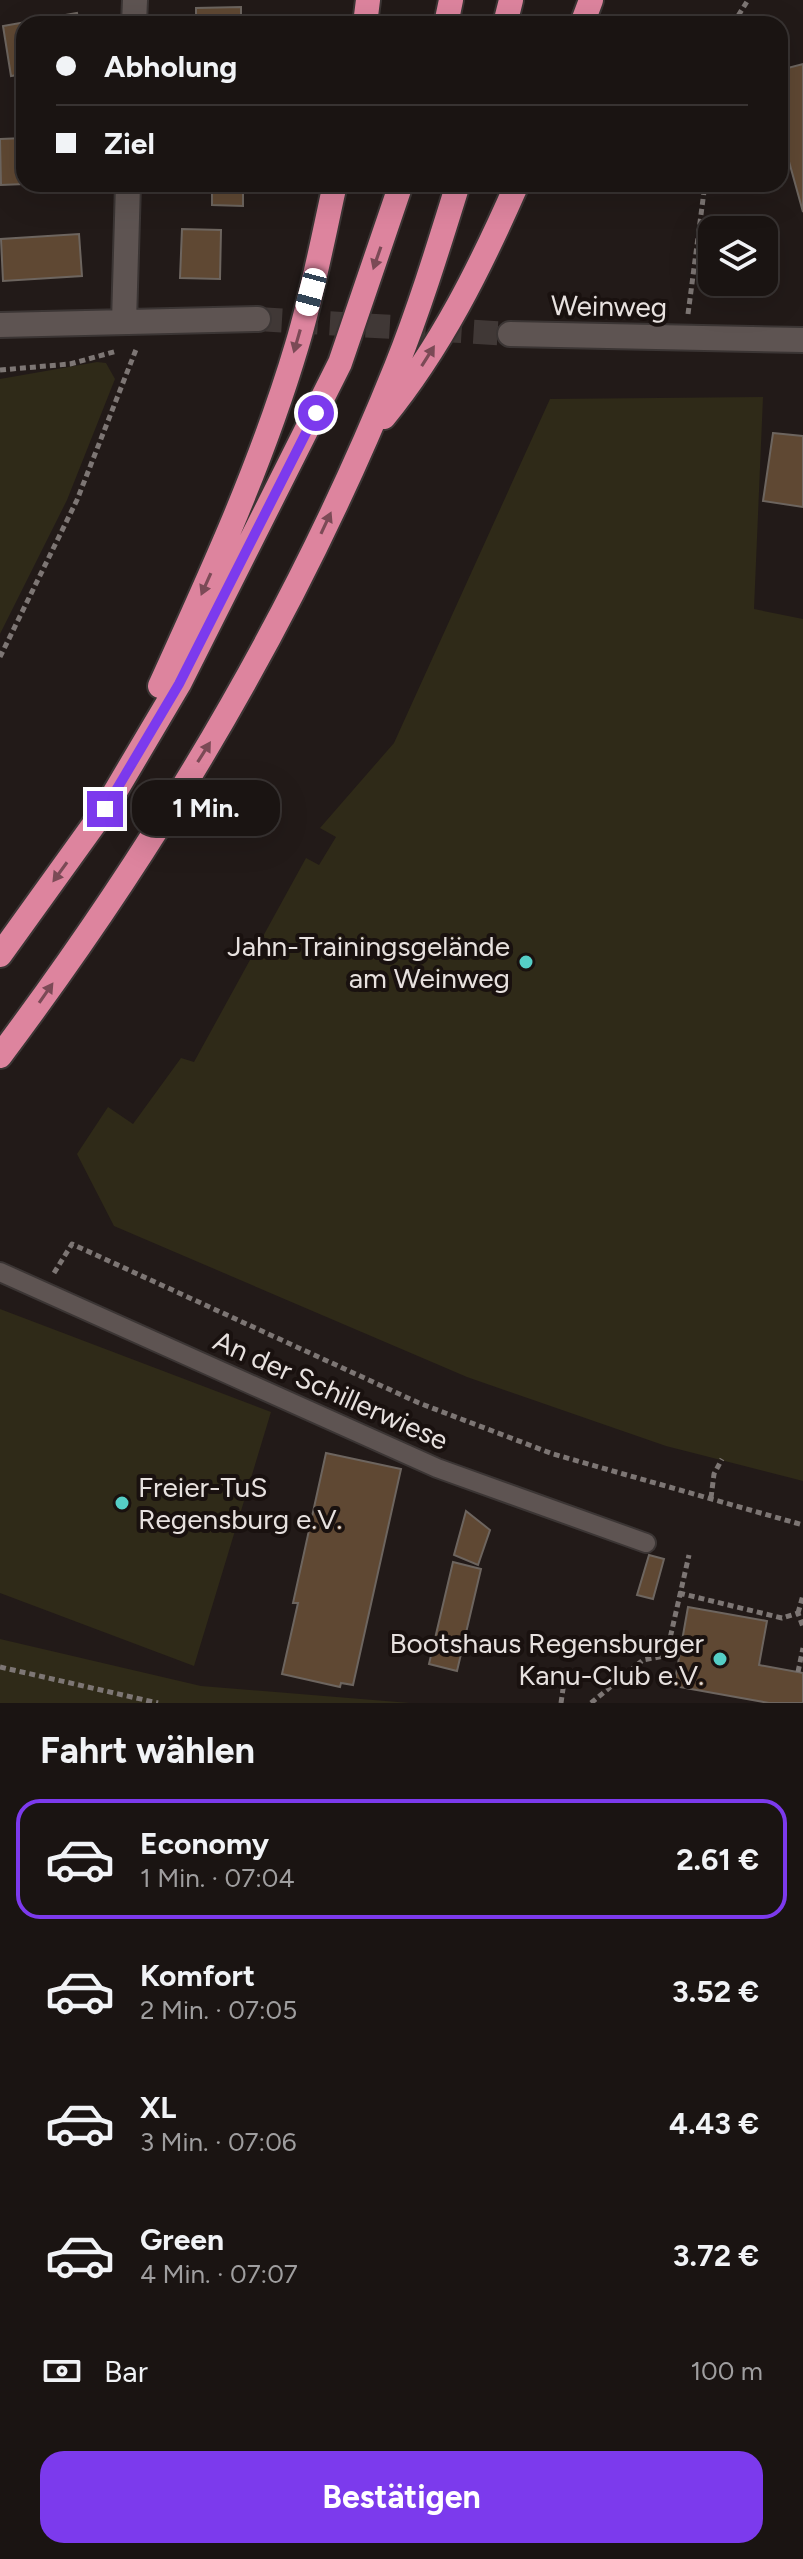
<!DOCTYPE html>
<html lang="de">
<meta charset="utf-8">
<style>
body{margin:0;font-family:Figtree,sans-serif;background:#272120;color:#f1f3f6;height:100vh;display:flex;flex-direction:column;font-size:30px;white-space:nowrap}
*{box-sizing:border-box;margin:0}
p{font-size:26px;color:#9f9e9f}
.icon{flex:none;width:44px;height:44px;fill:none;stroke:currentColor;stroke-width:2;stroke-linecap:round;stroke-linejoin:round}
.map{position:relative;height:1703px;overflow:hidden}
.drawer{display:flex;flex-direction:column;background:#1a1412;flex:1}
.drawer>*{flex:none}
.top-card{position:absolute;left:16px;top:16px;width:772px;height:176px;border-radius:24px;box-shadow:0 8px 32px #0002,0 0 0 2px #383332;display:grid;align-content:center;height:176px;padding:0 40px;background:#1a1412}
.fabs{position:absolute;left:698px;top:216px;display:grid;gap:16px}
.fabs a{display:grid;place-items:center;width:80px;height:80px;border-radius:16px;background:#1a1412;box-shadow:0 8px 32px #0002,0 0 0 2px #383332;font-size:40px}
.end{position:absolute;width:36px;height:36px;margin:-18px;border:10px solid #7c3aed;background:#fff;box-shadow:0 0 0 4px #fff}
.from{border-radius:50%}
.bubble{position:absolute;height:56px;border-radius:24px;background:#1a1412;box-shadow:0 8px 32px #0002,0 0 0 2px #383332;font-size:26px;font-weight:700;line-height:56px;text-align:center}
.car{position:absolute;width:24px;height:48px;margin:-24px -12px;border-radius:10px;box-shadow:0 0 6px 2px #0007;background:linear-gradient(#fff 24%,#345 0 40%,#fff 0 76%,#345 0 86%,#fff 0)}
.top-card b{display:flex;align-items:center;gap:28px;height:76px;font-size:30px}
.top-card b+b{border-top:2px solid #383332}
.top-card i{width:20px;height:20px;background:#f1f3f6}
ul{padding:0;list-style:none}
li{display:flex;align-items:center;gap:24px;height:120px;margin:0 16px 12px;padding:0 24px;border:4px solid transparent;border-radius:24px}
li div{flex:1}
li b{display:block;font-size:30px}
li em{font-style:normal;font-weight:700}
li.current{border-color:#7c3aed}
li>.icon{width:72px;height:72px;stroke-width:1.5}
h2{padding:0 40px;font-size:36px;line-height:96px}
.pay{display:flex;align-items:center;gap:20px;height:88px;padding:0 40px;font-size:30px}
.pay p{margin-inline-start:auto}
.action{display:flex;gap:16px;margin-top:auto;padding:16px 40px}
.action a{flex:1;height:92px;border-radius:24px;background:#7c3aed;color:#fff;font-size:32px;font-weight:700;line-height:92px;text-align:center}
.map>svg:first-child{display:block}
.green{fill:#2f2a18}
.building{fill:#5f4833;stroke:#6d655f;stroke-width:2}
.lines{fill:none;stroke-linecap:round;stroke-linejoin:round}
.street-tunnel{stroke:#403836;stroke-width:24;stroke-dasharray:24 12;stroke-linecap:butt}
.lane-casing{stroke:#3b3534;stroke-width:22}
.street-casing{stroke:#3b3534;stroke-width:28}
.highway-casing{stroke:#3b3534;stroke-width:28}
.path{stroke:#7d7674;stroke-width:5;stroke-dasharray:6 4;stroke-linecap:butt}
.lane{stroke:#5e5452;stroke-width:18}
.street{stroke:#5e5452;stroke-width:24}
.highway{stroke:#dd849e;stroke-width:24}
.oneway{fill:#7b4a56}
.route{stroke:#7c3aed;stroke-width:10}
.poi-dot{fill:#55cec6;stroke:#19110f;stroke-width:3}
.labels{text-anchor:middle;stroke-width:8;stroke-linejoin:round;paint-order:stroke}
.street-label{font-size:28px;fill:#e7e1df;stroke:#19110f}
.poi-label{font-size:28px;fill:#e7e1df;stroke:#19110f;text-anchor:end}
</style>
<div class="map">
<svg width="803" height="1703" viewBox="0 0 803 1703">
<rect width="100%" height="100%" fill="#221a18"/>
<path class="green" d="M97 362 106 363 115 379 67 500 0 634V379Z
M763 397 754 609 803 619V1481L666 1446 467 1377 114 1226 77 1154 108 1107 133 1124 181 1058 194 1062 306 858 319 865 336 837 320 828 394 743 550 399Z
M0 1309 271 1412 194 1666 0 1593Z
M0 1639 201 1686 410 1703H0Z"/>
<path class="building" d="M241 7V24H196V8Z
M77 13 79 24H24V74L11 76 3 26Z
M803 64V212L780 129V70Z
M24 138 25 184 1 185 0 139Z
M212 184H243V206L212 205Z
M182 229 221 230 220 279 180 278Z
M79 234 82 276 3 281 1 239Z
M773 433 803 436V507L763 501Z
M326 1453 401 1469 353 1685 341 1683 340 1687 282 1674 298 1603H293Z
M466 1511 490 1530 478 1565 454 1555Z
M649 1555 664 1559 653 1599 637 1595Z
M453 1562 481 1569 457 1671 429 1664Z
M688 1607 767 1621 759 1665 803 1673V1703H769L674 1686Z"/>
<g class="lines">
<path class="street-tunnel" d="M258 319 510 334"/>
<g class="lane-casing">
<path id="lane" d="M0 1272 437 1468 646 1543"/>
</g>
<g class="street-casing">
<path id="street" d="M134 24 135 0
M124 322 128 184
M0 325 258 319
M510 334 803 340"/>
</g>
<g class="highway-casing">
<path id="highway" d="M365 24 368 0
M446 24 451 0
M505 24 511 0
M582 24 591 0
M384 417C441 347 481 266 517 184
M160 686C211 574 262 463 297 345 313 292 323 238 335 184
M0 955 105 809 179 684 340 363 401 184
M0 1056C159 844 297 613 396 367 420 307 439 245 458 184"/>
</g>
<path class="path" d="M733 24 748 0
M688 314 705 184
M0 370 70 364 117 351
M0 657 77 500 137 347
M54 1273 72 1244 419 1403 553 1454 803 1525
M711 1498 714 1474 722 1459
M679 1593 782 1618 798 1613 803 1627
M798 1613 803 1595
M666 1656 689 1555
M0 1667 158 1703
M798 1672 803 1648
M561 1703 565 1675
M591 1703 643 1660 680 1653"/>
<use href="#lane" class="lane"/>
<use href="#street" class="street"/>
<use href="#highway" class="highway"/>
</g>
<defs><path id="oneway-solid" d="M-6-.8H1V-3.2L6.5 0L1 3.2V.8H-6Z" transform="scale(2)"/></defs>
<g class="oneway">
<use href="#oneway-solid" transform="translate(377 258) rotate(109)"/>
<use href="#oneway-solid" transform="translate(297 341) rotate(106)"/>
<use href="#oneway-solid" transform="translate(428 356) rotate(-58)"/>
<use href="#oneway-solid" transform="translate(326 523) rotate(-65)"/>
<use href="#oneway-solid" transform="translate(206 584) rotate(114)"/>
<use href="#oneway-solid" transform="translate(204 752) rotate(-58)"/>
<use href="#oneway-solid" transform="translate(60 872) rotate(126)"/>
<use href="#oneway-solid" transform="translate(46 993) rotate(-55)"/>
</g>
<g class="lines">
<path class="route" d="M105 809 179 684 316 413"/>
</g>
<g class="poi-dot">
<circle cx="526" cy="962" r="8"/>
<circle cx="122" cy="1503" r="8"/>
<circle cx="720" cy="1659" r="8"/>
</g>
<g class="labels">
<g class="street-label">
<text transform="translate(609 306) rotate(1)" y="10">Weinweg</text>
<text transform="translate(331 1390) rotate(24)" y="10">An der Schillerwiese</text>
</g>
<g class="poi-label">
<text x="510" y="956">Jahn-Trainingsgelände<tspan x="510" dy="32">am Weinweg</tspan></text>
<text x="138" y="1497" text-anchor="start">Freier-TuS<tspan x="138" dy="32">Regensburg e.V.</tspan></text>
<text x="704" y="1653">Bootshaus Regensburger<tspan x="704" dy="32">Kanu-Club e.V.</tspan></text>
</g>
</g>
</svg>
<div class="fabs">
<a><svg class="icon" aria-label="layers" viewBox="0 0 24 24"><path d="M12 4l9 5-9 5-9-5zM3 14l9 5 9-5"/></svg></a>
</div>
<i class="end from" style="left:316px;top:413px"></i>
<i class="end" style="left:105px;top:809px"></i>
<div class="bubble" style="left:132px;top:780px;width:148px">1 Min.</div>
<i class="car" style="left:311px;top:292px;rotate:195deg"></i>
<div class="top-card">
<b><i class="from"></i>Abholung</b>
<b><i></i>Ziel</b>
</div>
</div>
<section class="drawer">
<h2>Fahrt wählen</h2>
<ul>
<li class="current"><svg class="icon" aria-label="car" viewBox="0 0 24 24"><path d="M5 17H2v-5l4-1 3-4h7l3 4 3 1v5h-3M9 17h6M6 11h13"/><circle cx="7" cy="17" r="2"/><circle cx="17" cy="17" r="2"/></svg><div><b>Economy</b><p>1 Min. · 07:04</p></div><em>2.61 €</em></li>
<li><svg class="icon" aria-label="car" viewBox="0 0 24 24"><path d="M5 17H2v-5l4-1 3-4h7l3 4 3 1v5h-3M9 17h6M6 11h13"/><circle cx="7" cy="17" r="2"/><circle cx="17" cy="17" r="2"/></svg><div><b>Komfort</b><p>2 Min. · 07:05</p></div><em>3.52 €</em></li>
<li><svg class="icon" aria-label="car" viewBox="0 0 24 24"><path d="M5 17H2v-5l4-1 3-4h7l3 4 3 1v5h-3M9 17h6M6 11h13"/><circle cx="7" cy="17" r="2"/><circle cx="17" cy="17" r="2"/></svg><div><b>XL</b><p>3 Min. · 07:06</p></div><em>4.43 €</em></li>
<li><svg class="icon" aria-label="car" viewBox="0 0 24 24"><path d="M5 17H2v-5l4-1 3-4h7l3 4 3 1v5h-3M9 17h6M6 11h13"/><circle cx="7" cy="17" r="2"/><circle cx="17" cy="17" r="2"/></svg><div><b>Green</b><p>4 Min. · 07:07</p></div><em>3.72 €</em></li>
</ul>
<div class="pay"><svg class="icon" aria-label="cash" viewBox="0 0 24 24"><path d="M3 7h18v10H3z"/><circle cx="12" cy="12" r="2"/></svg>Bar<p>100 m</p></div>
<div class="action"><a>Bestätigen</a></div>
</section>
